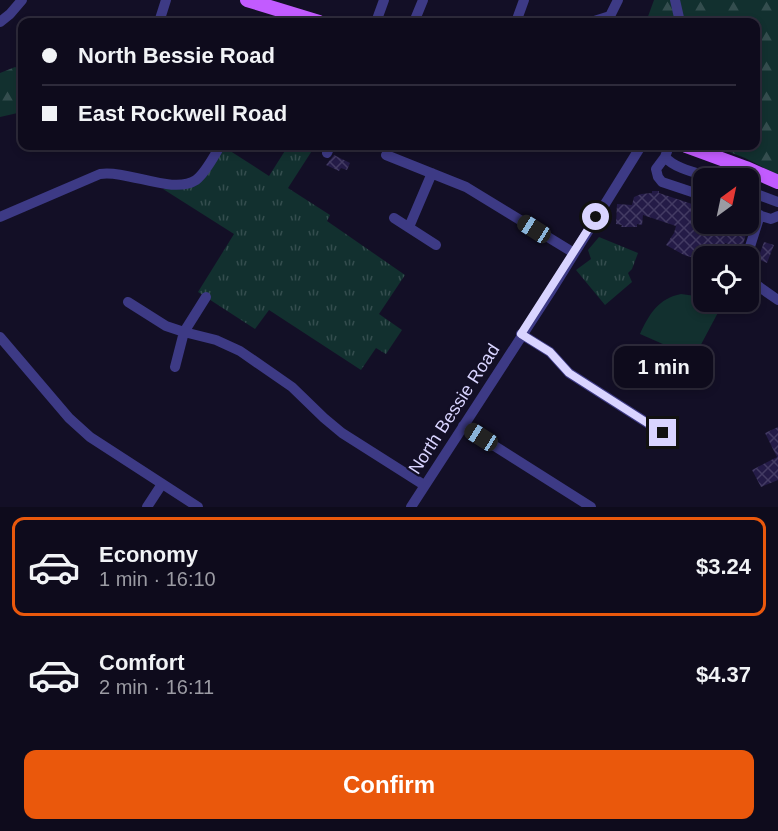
<!DOCTYPE html>
<meta charset="utf-8">
<style>
body{margin:0;font-family:Helvetica,sans-serif;background:#1c1929;color:#f1f3f6;height:100vh;display:flex;flex-direction:column;font-size:22px;white-space:nowrap}
*{box-sizing:border-box;margin:0}
p{font-size:20px;color:#9b9ba3}
.icon{flex:none;width:33px;height:33px;fill:none;stroke:currentColor;stroke-width:2;stroke-linecap:round;stroke-linejoin:round}
.map{position:relative;height:507px;overflow:hidden}
.drawer{display:flex;flex-direction:column;background:#0e0b1c;flex:1}
.drawer>*{flex:none}
.banner{position:absolute;left:18px;top:18px;width:742px;height:132px;border-radius:12px;box-shadow:0 3px 9px #0003,0 0 0 2px #2e2b3b;display:grid;align-content:center;height:132px;padding:0 24px;background:#0e0b1c}
.needle{width:39px;rotate:33deg}
.controls{position:absolute;left:693px;top:168px;display:grid;gap:12px}
.controls a{display:grid;place-items:center;width:66px;height:66px;border-radius:12px;background:#0e0b1c;box-shadow:0 3px 9px #0003,0 0 0 2px #2e2b3b;font-size:30px}
.end{position:absolute;width:27px;height:27px;margin:-14px;border:8px solid #d9d4ff;background:#111;box-shadow:0 0 0 3px #111}
.from{border-radius:50%}
.bubble{position:absolute;height:42px;border-radius:12px;background:#0e0b1c;box-shadow:0 3px 9px #0003,0 0 0 2px #2e2b3b;font-size:20px;font-weight:800;line-height:42px;text-align:center}
.car{position:absolute;width:18px;height:36px;margin:-18px -9px;border-radius:8px;box-shadow:0 0 4px 2px #0007;background:linear-gradient(#222 24%,#8ab4d8 0 40%,#222 0 76%,#8ab4d8 0 86%,#222 0)}
.banner b{display:flex;align-items:center;gap:21px;height:57px;font-size:22px}
.banner b+b{border-top:2px solid #2e2b3b}
.banner i{width:15px;height:15px;background:#f1f3f6}
ul{padding:10px 0 0;list-style:none}
li{display:flex;align-items:center;gap:18px;height:99px;margin:0 12px 9px;padding:0 12px;border:3px solid transparent;border-radius:12px}
li div{flex:1}
li b{display:block;font-size:22px}
li em{font-style:normal;font-weight:800}
li.on{border-color:#ea580c}
li>.icon{width:54px;height:54px;stroke-width:1.5}
.primary-button{display:flex;gap:12px;margin-top:auto;padding:12px 24px}
.primary-button a{flex:1;height:69px;border-radius:12px;background:#ea580c;color:#fff;font-size:24px;font-weight:800;line-height:69px;text-align:center}
.map>svg:first-child{display:block}
.grass{fill:url(#grass-tufts)}
.forest{fill:url(#forest-firs)}
.pitch{fill:#12302f}
.building{fill:url(#building-cross-hatch)}
.lines{fill:none;stroke-linecap:round;stroke-linejoin:round}
.minor{stroke:#3d3a85;stroke-width:10}
.major{stroke:#c25bff;stroke-width:14}
.route{stroke:#d9d4ff;stroke-width:8}
.labels{text-anchor:middle;stroke-width:4.5;stroke-linejoin:round;paint-order:stroke}
.street-label{font-size:18px;fill:#d9d4ff;stroke:#130f26}
</style>
<div class="map">
<svg width="778" height="507" viewBox="0 0 778 507">
<defs>
<pattern id="grass-tufts" width="24" height="20" patternUnits="userSpaceOnUse" patternTransform="scale(1.5)"><rect width="24" height="20" fill="#12302f"/><path d="M3 7l-1-3M5 7V3M7 7l1-3M15 17l-1-3M17 17v-4M19 17l1-3" fill="none" stroke="#344d4e"/></pattern>
<pattern id="forest-firs" width="22" height="20" patternUnits="userSpaceOnUse" patternTransform="scale(1.5)"><rect width="22" height="20" fill="#12302f"/><path d="M5 1l3.5 6h-7zM16 11l3.5 6h-7z" fill="#344d4e"/></pattern>
<pattern id="building-cross-hatch" width="8" height="8" patternUnits="userSpaceOnUse" patternTransform="scale(1.5)"><rect width="8" height="8" fill="#241b47"/><path d="M0 0l8 8M0 8l8-8" fill="none" stroke="#433b63"/></pattern>
</defs>
<rect width="100%" height="100%" fill="#130f26"/>
<path class="grass" d="M288 146H315L288 188 330 215 327 221 405 275 379 314 402 330 386 354 376 348 361 370 269 310 255 329 198 292 234 234 163 189H182L224 147 269 176Z
M599 237 638 253 632 269 628 273 632 282 605 305 576 270 591 259 588 250Z"/>
<path class="forest" d="M654 0H778V175L745 158 714 146H756V22H646Z
M15 67 22 70V112L0 117V73Z"/>
<path class="pitch" d="M681 294 703 297 704 302H715L722 305 696 354 690 356 640 334C649 314 659 298 681 294Z"/>
<path class="building" d="M334 155 350 163 347 170 341 168 339 171 326 165Z
M652 191H659V193L704 208V224H749L742 248 725 243 721 256H704V261L684 255 666 245 674 233 676 226 643 215 642 225 637 224V227H621L622 225 616 224 617 204 632 205 634 197 641 194 652 193Z
M764 242 774 245 767 263 758 259Z
M778 427V480L761 487 752 470 777 457 765 433Z"/>
<g class="lines">
<path class="minor" d="M675 0 680 22
M0 22 10 14 22 0
M159 22 166 0
M376 22 384 0
M414 22 423 0
M516 22 524 0
M591 22 610 16 618 0
M669 146 665 157 656 169 658 177 662 182 704 196
M327 153 330 146
M386 155 466 187 574 253
M665 157C675 169 698 173 713 178
M748 191 778 202
M748 212 771 219 778 216
M0 217 100 174C129 170 173 195 196 180 206 172 214 156 220 146
M394 218 436 245
M409 227 432 173
M747 256 760 215
M748 279 778 300
M128 302 166 326 184 332 216 340 240 351 292 387 324 418 342 433 424 485
M521 334 550 352 569 373 663 433
M0 337 69 418 90 437 198 507
M175 367 184 332 206 297
M463 426 591 507
M147 507 162 484
M411 507 551 291 641 146"/>
<path class="major" d="M247 0 319 22
M686 146 746 168 778 182"/>
</g>
<g class="lines">
<path class="route" d="M596 217 521 334 550 352 569 373 663 433"/>
</g>
<g class="labels">
<g class="street-label">
<text transform="translate(454 409) rotate(-57)" y="6">North Bessie Road</text>
</g>
</g>
</svg>
<div class="controls">
<a><svg class="needle" viewBox="-14 -14 28 28"><path d="M0-13l5 13h-10z" fill="#e53935"/><path d="M0 13l5-13h-10z" fill="#9b9ba3"/></svg></a>
<a><svg class="icon" aria-label="locate" viewBox="0 0 24 24"><circle cx="12" cy="12" r="6"/><path d="M12 2v4M12 18v4M2 12h4M18 12h4"/></svg></a>
</div>
<i class="end from" style="left:596px;top:217px"></i>
<i class="end" style="left:663px;top:433px"></i>
<div class="bubble" style="left:614px;top:346px;width:99px">1 min</div>
<i class="car" style="left:534px;top:229px;rotate:302deg"></i>
<i class="car" style="left:481px;top:437px;rotate:302deg"></i>
<div class="banner">
<b><i class="from"></i>North Bessie Road</b>
<b><i></i>East Rockwell Road</b>
</div>
</div>
<section class="drawer">
<ul>
<li class="on"><svg class="icon" aria-label="car" viewBox="0 0 24 24"><path d="M5 17H2v-5l4-1 3-4h7l3 4 3 1v5h-3M9 17h6M6 11h13"/><circle cx="7" cy="17" r="2"/><circle cx="17" cy="17" r="2"/></svg><div><b>Economy</b><p>1 min · 16:10</p></div><em>$3.24</em></li>
<li><svg class="icon" aria-label="car" viewBox="0 0 24 24"><path d="M5 17H2v-5l4-1 3-4h7l3 4 3 1v5h-3M9 17h6M6 11h13"/><circle cx="7" cy="17" r="2"/><circle cx="17" cy="17" r="2"/></svg><div><b>Comfort</b><p>2 min · 16:11</p></div><em>$4.37</em></li>
</ul>
<div class="primary-button"><a>Confirm</a></div>
</section>
